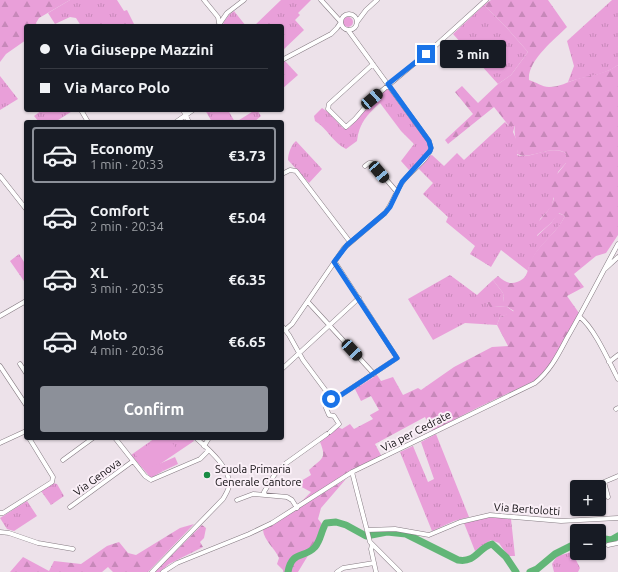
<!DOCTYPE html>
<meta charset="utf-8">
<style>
body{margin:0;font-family:Ubuntu,sans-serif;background:#20242c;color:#f1f3f6;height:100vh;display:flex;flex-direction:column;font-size:15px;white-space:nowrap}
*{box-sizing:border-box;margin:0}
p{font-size:13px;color:#9ea1a6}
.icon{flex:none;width:22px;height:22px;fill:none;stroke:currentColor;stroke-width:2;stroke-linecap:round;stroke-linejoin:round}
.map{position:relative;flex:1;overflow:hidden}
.side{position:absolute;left:24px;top:120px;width:260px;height:320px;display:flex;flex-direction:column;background:#171b24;border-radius:4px;box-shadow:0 1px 3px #0004}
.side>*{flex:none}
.top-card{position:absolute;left:24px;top:24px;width:260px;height:88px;border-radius:4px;box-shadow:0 1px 3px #0004;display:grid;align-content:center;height:88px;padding:0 16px;background:#171b24}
.controls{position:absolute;left:570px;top:480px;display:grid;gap:8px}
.controls a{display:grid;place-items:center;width:36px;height:36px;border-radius:4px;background:#171b24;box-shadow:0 1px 3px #0004;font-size:20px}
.end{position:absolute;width:18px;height:18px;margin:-9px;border:5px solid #1a73e8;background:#fff;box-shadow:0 0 0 2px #fff}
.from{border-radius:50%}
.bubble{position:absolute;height:28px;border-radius:4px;background:#171b24;box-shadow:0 1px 3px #0004;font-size:13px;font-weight:700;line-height:28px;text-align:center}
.car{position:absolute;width:12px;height:24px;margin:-12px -6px;border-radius:5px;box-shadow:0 0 3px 1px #0007;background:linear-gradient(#222 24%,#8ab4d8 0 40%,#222 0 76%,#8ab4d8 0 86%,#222 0)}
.top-card b{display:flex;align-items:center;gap:14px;height:38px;font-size:15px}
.top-card b+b{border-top:1px solid #363941}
.top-card i{width:10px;height:10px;background:#f1f3f6}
ul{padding:7px 0 0;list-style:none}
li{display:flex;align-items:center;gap:12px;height:56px;margin:0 8px 6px;padding:0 8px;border:2px solid transparent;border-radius:4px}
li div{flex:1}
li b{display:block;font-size:15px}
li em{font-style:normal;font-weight:700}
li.current{border-color:#8c9099}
li>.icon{width:36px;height:36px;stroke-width:1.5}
.cta{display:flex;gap:8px;margin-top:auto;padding:8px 16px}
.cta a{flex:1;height:46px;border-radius:4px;background:#8c9099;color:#fff;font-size:16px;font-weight:700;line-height:46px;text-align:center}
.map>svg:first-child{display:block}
.grass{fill:url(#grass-tufts)}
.forest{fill:url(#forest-firs)}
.garden{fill:#e99fd9}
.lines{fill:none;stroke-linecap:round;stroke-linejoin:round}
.river{stroke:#62b677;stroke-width:7}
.minor-casing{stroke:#857b82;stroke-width:5}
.minor{stroke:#fff;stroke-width:4}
.route{stroke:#1a73e8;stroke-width:5}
.poi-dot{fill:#198b44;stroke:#faeff7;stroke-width:1.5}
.labels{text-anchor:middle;stroke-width:4;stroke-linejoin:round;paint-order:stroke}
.street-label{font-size:11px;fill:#100d10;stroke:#faeff7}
.poi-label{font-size:11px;fill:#100d10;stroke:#faeff7;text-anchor:start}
</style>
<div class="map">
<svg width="618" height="572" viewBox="0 0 618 572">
<defs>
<pattern id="grass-tufts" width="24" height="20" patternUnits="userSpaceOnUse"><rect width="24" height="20" fill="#e99fd9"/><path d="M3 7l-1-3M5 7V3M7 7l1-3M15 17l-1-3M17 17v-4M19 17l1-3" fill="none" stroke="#c788b9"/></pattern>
<pattern id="forest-firs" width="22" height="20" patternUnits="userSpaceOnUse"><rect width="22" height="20" fill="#e99fd9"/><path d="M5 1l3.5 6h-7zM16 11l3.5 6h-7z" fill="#c788b9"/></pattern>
</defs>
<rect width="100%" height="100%" fill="#ede2ea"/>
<path class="grass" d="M70 0H117L124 11 127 10 135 26H81L76 18 70 17 55 24 48 13Z
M281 0H311L298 13 300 15 295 20 304 30 282 51V26H254Z
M612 0H618V65C603 76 585 76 568 82L574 66 567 41Z
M484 5 507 28 528 52 511 75 498 84 453 34Z
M234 11 246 26H225L223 23 229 15Z
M343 22a5 5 0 1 1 10 0a5 5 0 1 1-10 0Z
M285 61 298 75 282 89V63Z
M0 76 18 99 0 110Z
M387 87 429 145C428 154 417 166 409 170L401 161 414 144 401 131 380 103C367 115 359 123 357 141L346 149C333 143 327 128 315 121L314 116 322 108 328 112 343 128H349L372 101Z
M42 110H74L55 122H39L34 116Z
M205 110H228L235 122H212Z
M255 110H257L261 116 254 122H236Z
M505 122 509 126 515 125 513 132 517 141V155C530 160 549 144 566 153V163L558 172 552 206C548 210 545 215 540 219L537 236 551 223 558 213 565 216C556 236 532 248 528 271L501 250 491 267 470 254 475 246 446 222 448 217 423 194 433 183 418 168 429 156 432 155 444 166 457 153 464 160Z
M296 141 322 169 309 183 288 160C288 154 291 145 296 141Z
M19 254 26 265V284L10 261Z
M450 275 477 295 493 280 503 293 504 302 487 303 494 307 506 306 514 312 500 317 497 325 465 323 433 340 408 299Z
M436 434 469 517 454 521 432 531 400 452 413 446 428 482 434 479 421 442Z
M155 438H192L194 441 160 464 163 471 151 478 131 455Z
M53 483 57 484 64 496 51 505 41 491Z
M27 501 37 516 14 531 7 529 0 518Z
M488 517 511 519 515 556H508L499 543 491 540 475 551 464 523Z
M572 552 580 568 578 572H554L552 564 557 556Z"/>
<path class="forest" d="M0 0H70L39 18 36 23 37 26H26V40L6 54 0 62Z
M491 0H548L567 27C555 39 527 61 529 80 536 82 542 87 549 87 559 87 568 82 577 79 592 75 605 74 618 65V235L606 253 596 256 574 274 584 287 567 296 579 313 551 363 544 371 534 381 477 408 432 431 425 417 375 444 382 457 352 471 300 503 311 492 296 484 311 475 309 470C322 458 327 459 320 442L338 427 342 429 350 424 354 429 373 419 370 415 379 410 371 396 361 401 355 389 377 375 381 381 393 377 403 395 418 388 421 390 454 367 492 347 508 346 497 325 500 317 514 311 506 306 494 307H490L487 302H504L503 293 493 280 498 276C504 281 509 285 517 282 529 278 527 269 531 260 540 243 557 233 565 216L559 213 551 223 536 236 533 232C538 218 551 212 554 198L550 195 546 188 566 163V153C549 144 530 161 517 154 518 143 513 135 515 126H509L494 107 448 144 445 140 473 114 455 92 462 86 478 103 498 84 511 75 528 52 507 28 484 5Z
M346 479 321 508 318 519 322 524 315 544 298 572H283V570L277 564 279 558C275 548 264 541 263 530Z
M194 524 148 572H113L108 567 102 572H10L23 557 49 571 54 561 81 564 107 546 119 542 128 553 136 555 180 528Z
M202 525 206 528 204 538 200 542 203 547 169 564 160 572H155Z"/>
<path class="garden" d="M158 438H169L177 450 147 471 135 454Z
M175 457 178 464 163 471 159 464Z"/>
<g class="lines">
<path class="river" d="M599 538 611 540 618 536
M288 572C292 550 304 559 315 547 321 540 321 531 326 523L336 522 346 525 366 536 387 532 406 534 458 560C476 563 478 548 492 544L506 557 516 572
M530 572 537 569 555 554 577 543"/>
<g class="minor-casing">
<path id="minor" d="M204 0 218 17 219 23
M321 0 341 22
M341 22a8 8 0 1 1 16 0a8 8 0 1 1-16 0Z
M357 22 366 10 377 0
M218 26 227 13 244 0
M282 60 331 34 337 28 341 22
M373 64 329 104 328 109 346 127 355 119 372 99 434 47 486 0
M81 110 88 122
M183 110 189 122
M176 122 193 110
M365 166 369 163H372L397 192
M282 174 290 170 296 171 350 242
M0 176 26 209
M605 269 618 257
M308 302 374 374
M0 316 26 301
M580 317C595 329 609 362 618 379
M282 326 289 335 303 360 332 399
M285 330 292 324 344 248 385 213C393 203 396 190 404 180 412 170 428 160 431 148L429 141 348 30
M609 362 618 355
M20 364 26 373
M0 366 26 405
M282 369 359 298
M332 399H335L397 358 335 262
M616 409 618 408
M330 432 339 424 334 416 329 415 326 408 332 399
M115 438 145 476 151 480 200 459 209 450
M0 443 26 431
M204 446 209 438
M63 460 93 438
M352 472 370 542 400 572
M265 495 264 492 275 474 285 464 327 434
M608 497 604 482 618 476
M237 500 253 494 287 497 292 500 297 508
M70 507 133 461
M0 513H3L52 482 53 477 29 438
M367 530 395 529 429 535 460 522 490 515 561 521 618 518
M0 532 9 533 38 543 73 549
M372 545 371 549 376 572
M608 545 618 543
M152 572 223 499C225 495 229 490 229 485 231 468 207 448 196 438
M163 572 177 563 249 534 272 523 352 472 535 383C550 371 558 355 567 338 585 307 601 275 618 244
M337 572 343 568 374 563"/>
</g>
<use href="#minor" class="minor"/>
</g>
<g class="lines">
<path class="route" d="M331 399H335L397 358 334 262 347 245 385 213 390 207 402 182 430 151 431 148 429 141 388 84 426 54"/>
</g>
<circle class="poi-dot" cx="207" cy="475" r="4"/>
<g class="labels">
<g class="street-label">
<text transform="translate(416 431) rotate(-27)" y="4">Via per Cedrate</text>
<text transform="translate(97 477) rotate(-36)" y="4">Via Genova</text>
<text transform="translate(527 509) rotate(4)" y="4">Via Bertolotti</text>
</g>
<g class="poi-label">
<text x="215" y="473">Scuola Primaria<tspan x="215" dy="13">Generale Cantore</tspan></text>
</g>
</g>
</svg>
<div class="controls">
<a>+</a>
<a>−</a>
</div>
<i class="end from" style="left:331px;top:399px"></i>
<i class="end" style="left:426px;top:54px"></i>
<div class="bubble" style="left:440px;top:40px;width:66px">3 min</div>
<i class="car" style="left:372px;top:99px;rotate:49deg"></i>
<i class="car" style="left:379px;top:172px;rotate:140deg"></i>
<i class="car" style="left:352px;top:350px;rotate:137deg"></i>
<div class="top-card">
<b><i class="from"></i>Via Giuseppe Mazzini</b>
<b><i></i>Via Marco Polo</b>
</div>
<section class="side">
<ul>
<li class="current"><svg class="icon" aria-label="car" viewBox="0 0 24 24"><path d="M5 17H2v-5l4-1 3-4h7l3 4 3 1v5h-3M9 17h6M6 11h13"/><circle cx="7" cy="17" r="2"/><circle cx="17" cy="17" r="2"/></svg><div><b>Economy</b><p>1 min · 20:33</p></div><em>€3.73</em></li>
<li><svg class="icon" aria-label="car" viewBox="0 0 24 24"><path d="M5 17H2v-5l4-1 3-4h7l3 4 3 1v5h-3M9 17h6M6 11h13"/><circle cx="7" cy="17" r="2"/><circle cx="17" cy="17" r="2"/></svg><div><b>Comfort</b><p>2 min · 20:34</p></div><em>€5.04</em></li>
<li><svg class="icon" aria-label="car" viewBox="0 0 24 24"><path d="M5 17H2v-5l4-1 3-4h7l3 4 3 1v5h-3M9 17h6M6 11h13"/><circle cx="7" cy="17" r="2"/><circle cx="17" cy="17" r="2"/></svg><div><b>XL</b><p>3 min · 20:35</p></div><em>€6.35</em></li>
<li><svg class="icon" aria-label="car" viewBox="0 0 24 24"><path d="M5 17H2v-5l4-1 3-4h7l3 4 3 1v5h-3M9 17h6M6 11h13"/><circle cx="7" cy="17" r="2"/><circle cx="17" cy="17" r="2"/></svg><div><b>Moto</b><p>4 min · 20:36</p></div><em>€6.65</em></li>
</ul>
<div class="cta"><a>Confirm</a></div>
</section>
</div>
